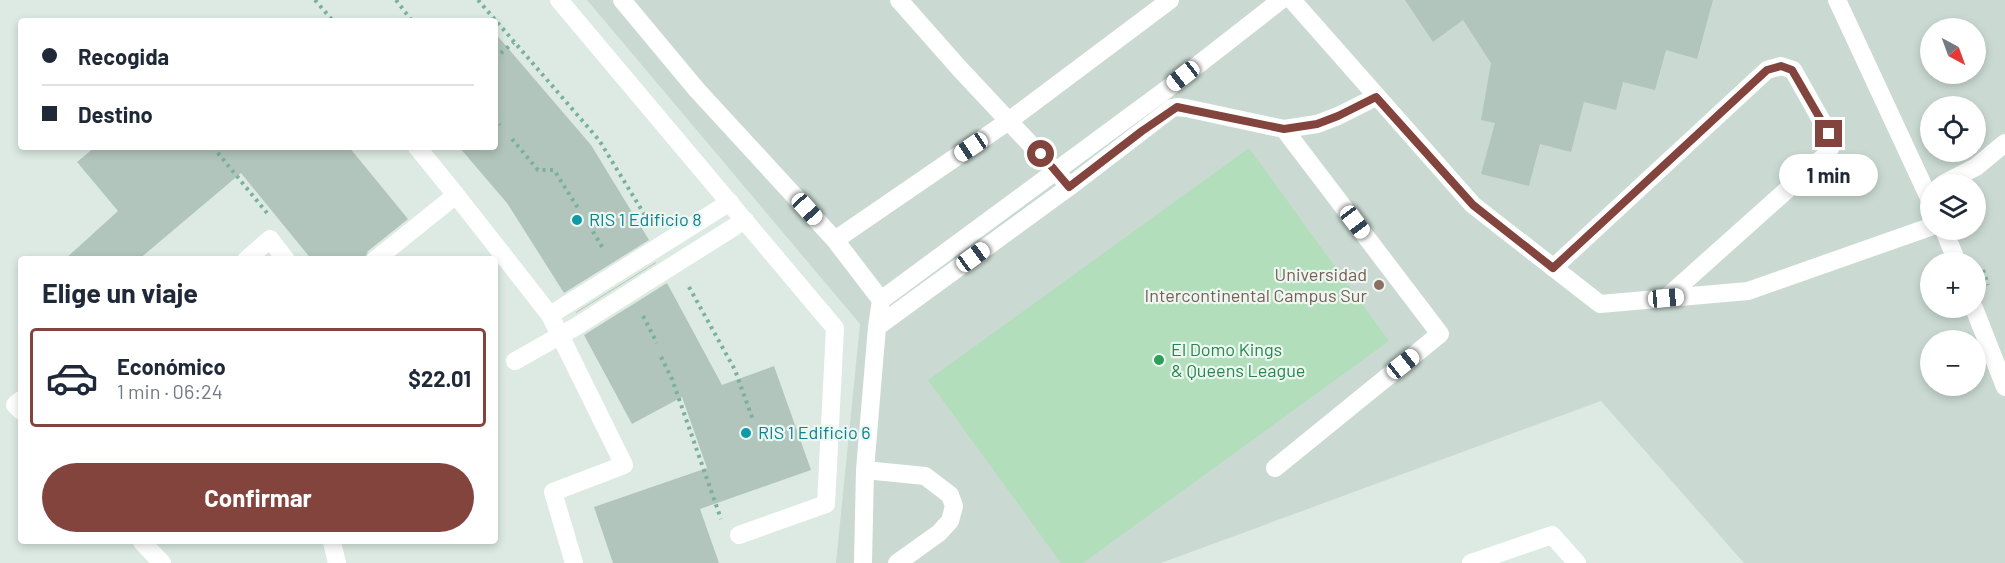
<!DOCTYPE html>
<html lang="es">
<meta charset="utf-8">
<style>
body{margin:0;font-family:Barlow,sans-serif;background:#f6f6f7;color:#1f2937;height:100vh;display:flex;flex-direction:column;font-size:22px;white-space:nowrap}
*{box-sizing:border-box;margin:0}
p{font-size:20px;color:#747a83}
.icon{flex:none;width:33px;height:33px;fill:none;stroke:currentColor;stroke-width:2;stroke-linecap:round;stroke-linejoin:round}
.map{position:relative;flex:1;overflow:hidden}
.side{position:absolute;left:18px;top:256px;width:480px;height:288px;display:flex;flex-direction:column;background:#fff;border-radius:6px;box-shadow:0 3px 9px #0003}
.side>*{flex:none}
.banner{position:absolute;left:18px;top:18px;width:480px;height:132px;border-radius:6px;box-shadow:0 3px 9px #0003;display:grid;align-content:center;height:132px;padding:0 24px;background:#fff}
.needle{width:39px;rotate:139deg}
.controls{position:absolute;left:1920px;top:18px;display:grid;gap:12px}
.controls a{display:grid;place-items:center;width:66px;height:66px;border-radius:50%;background:#fff;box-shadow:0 3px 9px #0003;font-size:30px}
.end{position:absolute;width:27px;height:27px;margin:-14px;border:8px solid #84443e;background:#fff;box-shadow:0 0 0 3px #fff}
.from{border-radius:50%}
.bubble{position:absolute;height:42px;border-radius:21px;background:#fff;box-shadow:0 3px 9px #0003;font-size:20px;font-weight:700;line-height:42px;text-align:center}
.car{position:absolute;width:18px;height:36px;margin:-18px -9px;border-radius:8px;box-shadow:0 0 4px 2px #0007;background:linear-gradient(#fff 24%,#345 0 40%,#fff 0 76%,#345 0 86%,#fff 0)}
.banner b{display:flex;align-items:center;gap:21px;height:57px;font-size:22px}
.banner b+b{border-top:2px solid #e0e1e3}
.banner i{width:15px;height:15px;background:#1f2937}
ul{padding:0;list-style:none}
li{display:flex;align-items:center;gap:18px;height:99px;margin:0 12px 9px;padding:0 12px;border:3px solid #e0e1e3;border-radius:6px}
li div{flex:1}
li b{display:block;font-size:22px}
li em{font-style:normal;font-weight:700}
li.active{border-color:#84443e}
li>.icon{width:54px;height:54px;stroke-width:1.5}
h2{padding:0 24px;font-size:27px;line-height:72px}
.action{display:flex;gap:12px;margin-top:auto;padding:12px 24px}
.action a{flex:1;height:69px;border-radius:36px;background:#84443e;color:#fff;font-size:24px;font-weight:700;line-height:69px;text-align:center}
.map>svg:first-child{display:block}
.built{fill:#cadad2;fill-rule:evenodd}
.green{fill:#b2debb}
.building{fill:#b1c5bc}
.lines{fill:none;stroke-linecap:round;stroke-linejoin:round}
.path{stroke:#79b19c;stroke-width:4;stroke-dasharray:3 4.5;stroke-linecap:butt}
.minor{stroke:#fff;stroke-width:18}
.route{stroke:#84443e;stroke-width:8}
.culture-dot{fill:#0f9aa8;stroke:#edf7f1;stroke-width:2}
.education-dot{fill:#8d6e63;stroke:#edf7f1;stroke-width:2}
.leisure-dot{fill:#2e9e5b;stroke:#edf7f1;stroke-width:2}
.labels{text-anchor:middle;stroke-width:4.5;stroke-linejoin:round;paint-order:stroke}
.culture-label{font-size:18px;fill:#0d838f;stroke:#edf7f1;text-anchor:start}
.education-label{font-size:18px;fill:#785e54;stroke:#edf7f1;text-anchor:end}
.leisure-label{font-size:18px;fill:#27864d;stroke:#edf7f1;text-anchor:start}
</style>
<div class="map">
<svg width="2005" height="563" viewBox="0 0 2005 563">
<rect width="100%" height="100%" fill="#dceae3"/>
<path class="built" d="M587 0H2005V563H1744L1601 401 1161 563H836L860 324ZM1930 28H1976V74H1930ZM1930 106H1976V152H1930ZM1930 184H1976V230H1930ZM1930 262H1976V308H1930ZM1930 340H1976V386H1930Z"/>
<path class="green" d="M1249 148 1389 341 1083 563H1061L928 380Z"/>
<path class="building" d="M1405 0H1713L1697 59 1666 50 1655 90 1623 82 1616 110 1584 102 1571 152 1540 144 1529 186 1481 174 1495 123 1481 120 1491 63 1463 20 1433 42Z
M495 33 591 145 649 240 564 293 507 203 459 147H495Z
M95 147H349L408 219 368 251 364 260H312L241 173 138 260H64L118 211 77 162Z
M656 262V263L576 313V312Z
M667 283 722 385 774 366 811 470 700 509 719 563H613L594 507 707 468 682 397 632 424 584 335Z"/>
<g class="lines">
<path class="path" d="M315 0 333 21
M396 0 412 21
M478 0 599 140 649 222
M495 58 514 42
M495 118 500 125
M512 139 538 170H554L578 208
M213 147 267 213
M589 225 604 250
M1983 270 1988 285
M689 287 735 370 753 420
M643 316 657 343
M661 357 672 379 721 519"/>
<path class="minor" d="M559 0 835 328 826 504 739 535
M622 0 697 90 835 240 881 300
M899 0 959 68 1063 179
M1281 0 1167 89 881 300 877 327 1069 187 1172 108 1177 107 1186 108 1284 129 1317 124 1338 116 1376 97
M1292 0 1473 205 1600 304 1748 291 1930 227
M1837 0 1930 200
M417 147 456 195
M1943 184 1976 167 2005 143
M1944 230 1957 262
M835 240 1010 120 1170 0
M246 260 270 239 286 260
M375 260 456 195 550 315 730 202
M1553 268 1767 70 1781 66 1793 70 1829 134 1832 144 1827 154 1666 298
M1974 308 2005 387
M550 315 624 465 553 492 574 563
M515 361 577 326 745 220
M21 400 15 405 21 411
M1275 468 1440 334 1284 129
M865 470 925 476 950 495 954 506 950 521 939 533 897 563
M142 542 162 563
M332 542 337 563
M863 563 865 470 877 327
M1471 563 1552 535 1577 563"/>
</g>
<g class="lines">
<path class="route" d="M1041 154 1069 187 1142 131 1177 107 1284 129 1317 124 1338 116 1376 97 1473 205 1553 268 1767 70 1781 66 1792 70 1829 134"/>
</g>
<g class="culture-dot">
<circle cx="577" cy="220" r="6"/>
<circle cx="746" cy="433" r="6"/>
</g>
<circle class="education-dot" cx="1379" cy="285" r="6"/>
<circle class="leisure-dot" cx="1159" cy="360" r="6"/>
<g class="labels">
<g class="culture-label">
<text x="589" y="226">RIS 1 Edificio 8</text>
<text x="758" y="439">RIS 1 Edificio 6</text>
</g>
<g class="education-label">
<text x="1367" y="281">Universidad<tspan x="1367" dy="21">Intercontinental Campus Sur</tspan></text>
</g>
<g class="leisure-label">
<text x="1171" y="356">El Domo Kings<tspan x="1171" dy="21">&amp; Queens League</tspan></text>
</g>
</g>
</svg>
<div class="controls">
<a><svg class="needle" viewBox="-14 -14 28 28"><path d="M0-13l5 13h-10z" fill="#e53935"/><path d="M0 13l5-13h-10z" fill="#747a83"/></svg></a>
<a><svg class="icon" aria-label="locate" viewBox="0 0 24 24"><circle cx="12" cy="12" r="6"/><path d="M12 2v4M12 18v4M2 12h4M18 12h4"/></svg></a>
<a><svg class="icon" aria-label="layers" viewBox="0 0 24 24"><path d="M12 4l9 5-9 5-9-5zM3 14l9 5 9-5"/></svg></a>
<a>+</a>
<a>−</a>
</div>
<i class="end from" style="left:1041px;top:154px"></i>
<i class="end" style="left:1829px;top:134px"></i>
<div class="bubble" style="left:1779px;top:154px;width:99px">1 min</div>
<i class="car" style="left:1183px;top:76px;rotate:232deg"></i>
<i class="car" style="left:971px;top:147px;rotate:236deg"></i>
<i class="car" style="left:807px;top:209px;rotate:138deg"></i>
<i class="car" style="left:1355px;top:222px;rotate:143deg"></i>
<i class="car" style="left:973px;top:257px;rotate:54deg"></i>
<i class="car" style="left:1666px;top:298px;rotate:85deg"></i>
<i class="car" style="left:1403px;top:364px;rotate:51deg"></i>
<div class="banner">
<b><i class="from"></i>Recogida</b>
<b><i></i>Destino</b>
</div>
<section class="side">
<h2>Elige un viaje</h2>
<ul>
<li class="active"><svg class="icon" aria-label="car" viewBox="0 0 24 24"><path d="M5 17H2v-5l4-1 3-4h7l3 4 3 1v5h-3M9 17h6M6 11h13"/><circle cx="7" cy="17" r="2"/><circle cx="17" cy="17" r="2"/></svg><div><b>Económico</b><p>1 min · 06:24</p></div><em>$22.01</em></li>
</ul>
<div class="action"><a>Confirmar</a></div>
</section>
</div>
